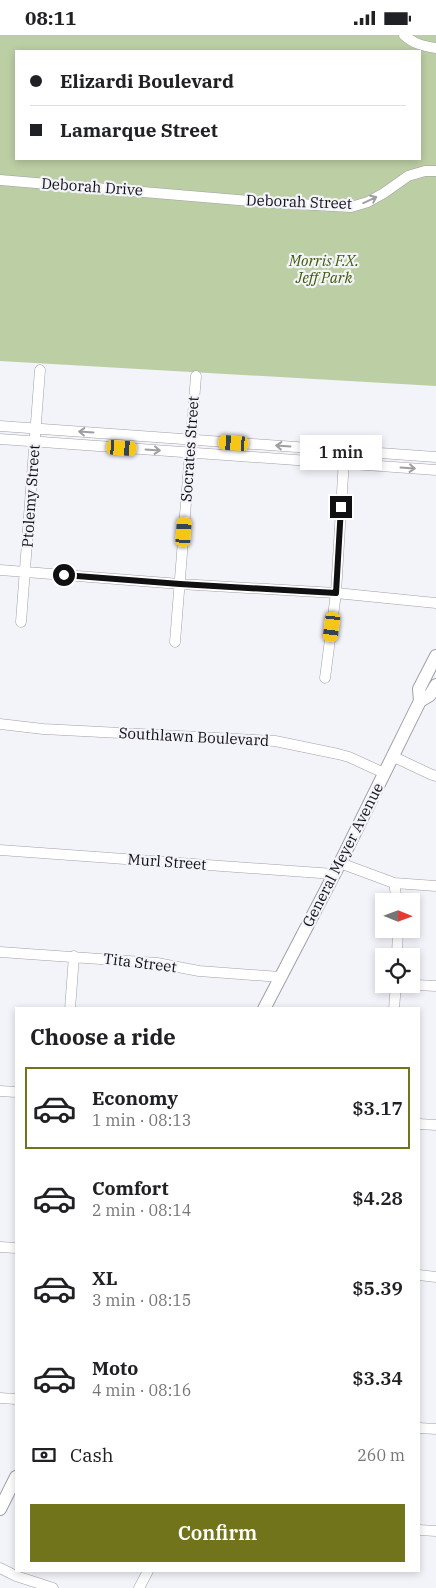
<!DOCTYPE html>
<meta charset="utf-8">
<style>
body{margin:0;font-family:"IBM Plex Serif",serif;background:#f6f6f6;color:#202124;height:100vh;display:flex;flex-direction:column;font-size:19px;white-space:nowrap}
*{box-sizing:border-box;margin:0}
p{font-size:16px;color:#757577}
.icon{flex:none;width:28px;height:28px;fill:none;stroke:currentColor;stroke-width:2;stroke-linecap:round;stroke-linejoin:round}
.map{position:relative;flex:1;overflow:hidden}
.details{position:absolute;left:15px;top:972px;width:405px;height:565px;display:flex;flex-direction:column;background:#fff;border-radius:0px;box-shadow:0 2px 8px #0003}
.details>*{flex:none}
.guide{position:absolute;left:15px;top:15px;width:406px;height:110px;border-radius:0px;box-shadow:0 2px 8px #0003;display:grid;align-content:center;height:110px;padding:0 15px;background:#fff}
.needle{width:32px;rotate:91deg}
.fabs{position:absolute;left:375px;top:858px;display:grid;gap:10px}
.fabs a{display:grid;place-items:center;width:45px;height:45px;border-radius:0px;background:#fff;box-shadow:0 2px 8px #0003;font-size:25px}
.end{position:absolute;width:22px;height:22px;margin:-11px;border:6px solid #101013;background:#fff;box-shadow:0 0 0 2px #fff}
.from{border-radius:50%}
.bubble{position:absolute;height:35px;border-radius:0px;background:#fff;box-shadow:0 2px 8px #0003;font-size:16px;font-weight:600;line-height:35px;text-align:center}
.car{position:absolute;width:15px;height:30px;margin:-15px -8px;border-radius:6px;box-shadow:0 0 4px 1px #0007;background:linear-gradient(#f5c518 24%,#345 0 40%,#f5c518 0 76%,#345 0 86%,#f5c518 0)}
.guide b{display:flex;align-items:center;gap:18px;height:48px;font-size:19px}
.guide b+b{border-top:1px solid #e0e0e0}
.guide i{width:12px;height:12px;background:#202124}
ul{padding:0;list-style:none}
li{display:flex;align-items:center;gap:15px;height:82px;margin:0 10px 8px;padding:0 5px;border:2px solid transparent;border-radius:0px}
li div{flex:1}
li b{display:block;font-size:19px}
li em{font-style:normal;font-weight:600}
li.current{border-color:#71741b}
li>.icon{width:45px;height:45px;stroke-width:1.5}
h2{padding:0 15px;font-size:22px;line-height:60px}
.pay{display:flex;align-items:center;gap:12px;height:55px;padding:0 15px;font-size:19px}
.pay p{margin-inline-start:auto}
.button{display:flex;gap:10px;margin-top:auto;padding:10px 15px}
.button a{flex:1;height:58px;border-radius:0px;background:#71741b;color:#fff;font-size:20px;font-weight:600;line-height:58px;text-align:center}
.status{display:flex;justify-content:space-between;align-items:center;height:35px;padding:0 25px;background:#fff;direction:ltr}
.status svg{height:14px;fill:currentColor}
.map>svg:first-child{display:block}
.green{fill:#bccea4;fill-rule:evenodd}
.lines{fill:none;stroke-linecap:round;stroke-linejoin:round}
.minor-casing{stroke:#a0a0a7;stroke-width:11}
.major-casing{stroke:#a0a0a7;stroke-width:14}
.minor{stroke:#fff;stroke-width:10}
.major{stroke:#fff;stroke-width:12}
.oneway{stroke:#9f9fa1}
.route{stroke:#101013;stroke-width:6}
.labels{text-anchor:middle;stroke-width:4.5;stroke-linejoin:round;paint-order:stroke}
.street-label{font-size:15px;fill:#101013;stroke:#f3f3fa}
.park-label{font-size:15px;font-style:italic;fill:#405a03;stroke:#f3f3fa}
</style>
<div class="status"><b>08:11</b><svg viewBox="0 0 49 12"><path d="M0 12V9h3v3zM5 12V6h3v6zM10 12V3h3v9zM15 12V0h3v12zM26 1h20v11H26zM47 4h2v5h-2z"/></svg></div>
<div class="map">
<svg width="436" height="1553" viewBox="0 0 436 1553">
<rect width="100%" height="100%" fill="#f3f3fa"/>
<path class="green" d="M0 0H436V351L0 326ZM16 16H420V124H16Z"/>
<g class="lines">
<g class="minor-casing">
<path id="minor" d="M404 0C414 9 423 11 436 13
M0 145 262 167 351 172 368 167 384 158 408 141 425 136H436
M0 391 436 422
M0 404 436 435
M0 535 180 549 336 558 436 568
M21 587 40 335
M175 607 196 341
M325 643 336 558 344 424
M0 689 43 694 275 706 338 719 349 722 384 738
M392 721 430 739 436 741
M0 815 334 839
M340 828 394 848 436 851
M394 848 397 866
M0 917 157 928 199 936 280 942
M397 921 398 894
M396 949 436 951
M70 974 74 921
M394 974 396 949
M0 1056 16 1057
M419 1089 436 1090
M0 1212 16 1213
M419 1240 436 1242
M0 1363 16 1364
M419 1393 436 1394
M419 1495 436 1496
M0 1533 16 1541 53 1553
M139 1553 148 1536"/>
</g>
<g class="major-casing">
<path id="major" d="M420 666 430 660 436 650
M264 974 340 828 420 666 419 654 436 621
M0 1474 16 1442"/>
</g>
<use href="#minor" class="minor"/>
<use href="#major" class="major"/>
</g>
<defs><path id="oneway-shaft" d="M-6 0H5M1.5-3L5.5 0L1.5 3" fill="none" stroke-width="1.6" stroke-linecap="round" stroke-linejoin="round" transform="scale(1.25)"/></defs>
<g class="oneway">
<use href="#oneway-shaft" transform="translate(370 165) rotate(-25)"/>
<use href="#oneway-shaft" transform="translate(86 397) rotate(-176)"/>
<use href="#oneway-shaft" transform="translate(283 411) rotate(-176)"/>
<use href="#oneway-shaft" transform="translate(153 415) rotate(4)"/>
<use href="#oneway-shaft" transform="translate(408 433) rotate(4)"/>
</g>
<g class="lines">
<path class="route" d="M64 540 180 549 336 558 341 472"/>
</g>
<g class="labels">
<g class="street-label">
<text transform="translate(92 152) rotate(4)" y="5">Deborah Drive</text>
<text transform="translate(299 167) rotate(2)" y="5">Deborah Street</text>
<text transform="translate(190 414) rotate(-86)" y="5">Socrates Street</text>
<text transform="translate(31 461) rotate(-86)" y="5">Ptolemy Street</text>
<text transform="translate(194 702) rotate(3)" y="5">Southlawn Boulevard</text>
<text transform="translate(343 820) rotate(-63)" y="5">General Meyer Avenue</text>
<text transform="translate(167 827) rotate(4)" y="5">Murl Street</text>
<text transform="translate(140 928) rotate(7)" y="5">Tita Street</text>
</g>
<g class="park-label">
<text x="324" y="231">Morris F.X.<tspan x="324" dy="17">Jeff Park</tspan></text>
</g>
</g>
</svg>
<div class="fabs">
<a><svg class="needle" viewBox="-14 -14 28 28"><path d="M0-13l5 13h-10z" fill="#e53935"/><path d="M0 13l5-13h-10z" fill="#757577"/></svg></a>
<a><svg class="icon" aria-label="locate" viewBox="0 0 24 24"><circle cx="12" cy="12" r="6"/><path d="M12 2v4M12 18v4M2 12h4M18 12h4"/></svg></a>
</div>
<i class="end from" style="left:64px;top:540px"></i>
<i class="end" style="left:341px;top:472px"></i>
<div class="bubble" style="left:300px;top:400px;width:82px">1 min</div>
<i class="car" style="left:234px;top:408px;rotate:274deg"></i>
<i class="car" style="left:122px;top:413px;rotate:94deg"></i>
<i class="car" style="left:184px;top:497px;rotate:4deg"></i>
<i class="car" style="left:332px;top:592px;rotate:187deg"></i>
<div class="guide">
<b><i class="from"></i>Elizardi Boulevard</b>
<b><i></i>Lamarque Street</b>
</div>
<section class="details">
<h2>Choose a ride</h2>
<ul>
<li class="current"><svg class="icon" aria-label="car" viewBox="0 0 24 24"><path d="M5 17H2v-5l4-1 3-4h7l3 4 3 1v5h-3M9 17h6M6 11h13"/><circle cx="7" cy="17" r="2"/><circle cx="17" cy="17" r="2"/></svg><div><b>Economy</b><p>1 min · 08:13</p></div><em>$3.17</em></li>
<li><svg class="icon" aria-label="car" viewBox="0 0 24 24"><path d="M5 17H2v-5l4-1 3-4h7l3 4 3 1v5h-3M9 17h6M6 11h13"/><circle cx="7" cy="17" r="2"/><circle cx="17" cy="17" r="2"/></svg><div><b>Comfort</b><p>2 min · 08:14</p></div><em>$4.28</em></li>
<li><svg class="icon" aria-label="car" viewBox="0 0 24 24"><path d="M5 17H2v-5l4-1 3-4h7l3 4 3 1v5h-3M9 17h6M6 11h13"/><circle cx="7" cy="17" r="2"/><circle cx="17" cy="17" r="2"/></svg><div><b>XL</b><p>3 min · 08:15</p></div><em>$5.39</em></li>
<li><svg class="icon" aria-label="car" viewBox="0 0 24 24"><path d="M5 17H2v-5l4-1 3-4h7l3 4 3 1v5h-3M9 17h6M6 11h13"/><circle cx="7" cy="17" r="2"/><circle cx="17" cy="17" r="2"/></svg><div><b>Moto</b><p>4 min · 08:16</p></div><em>$3.34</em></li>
</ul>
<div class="pay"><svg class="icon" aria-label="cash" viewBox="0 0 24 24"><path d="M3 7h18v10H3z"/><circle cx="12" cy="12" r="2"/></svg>Cash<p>260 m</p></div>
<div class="button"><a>Confirm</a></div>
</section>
</div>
